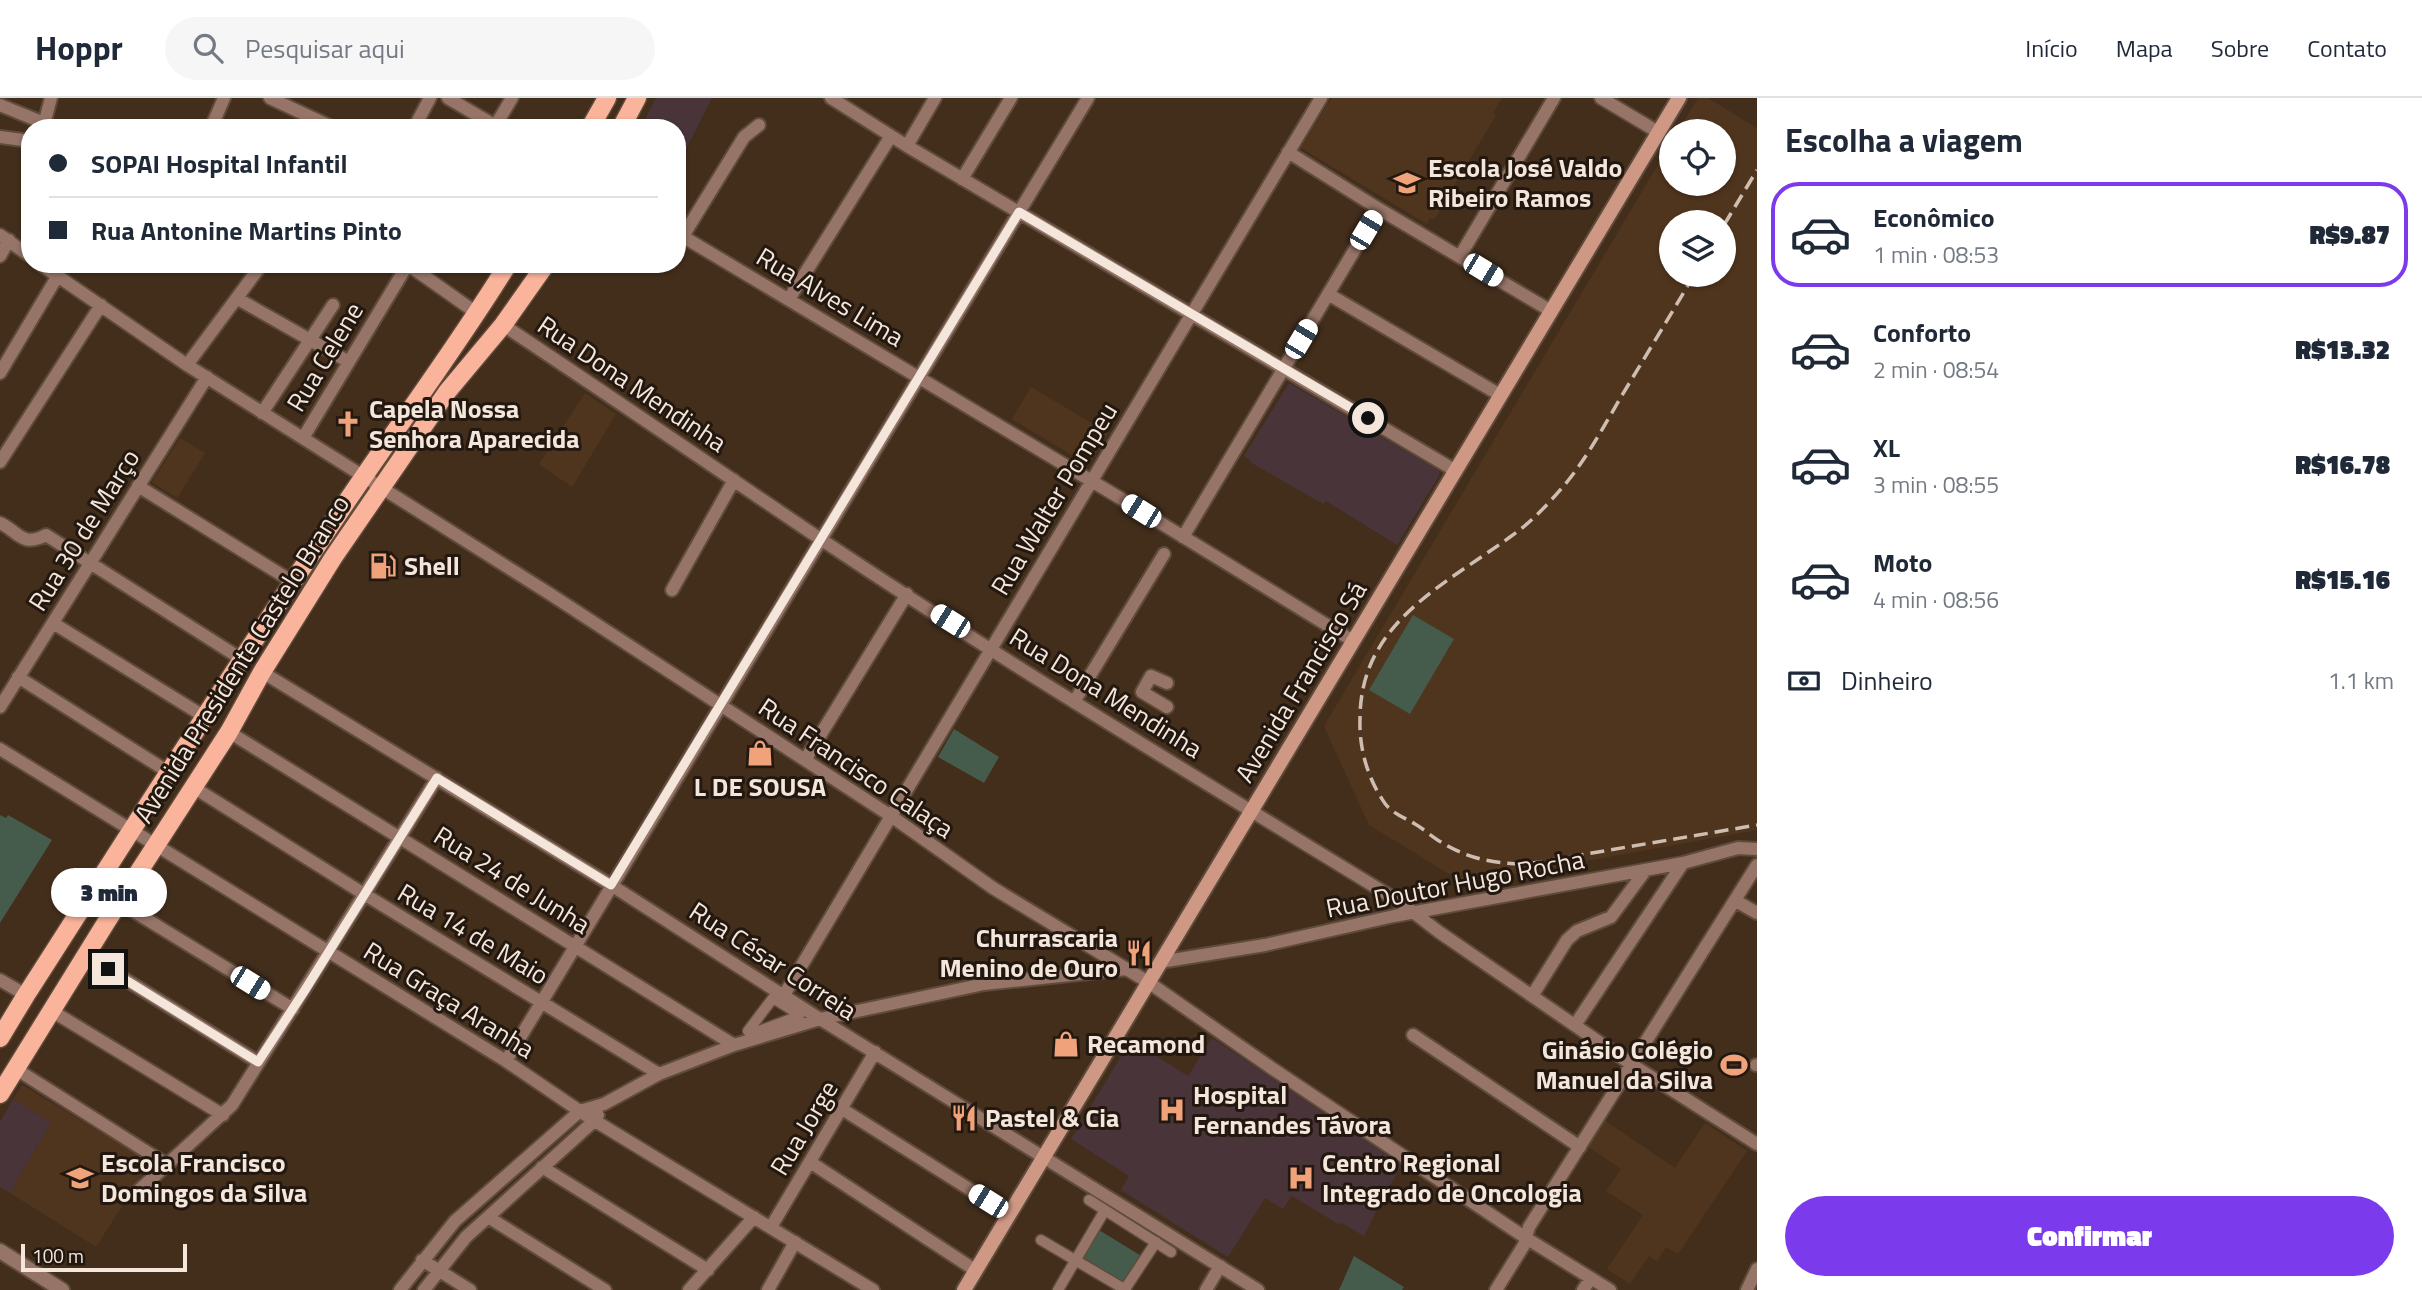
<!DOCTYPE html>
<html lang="pt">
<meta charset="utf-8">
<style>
body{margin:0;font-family:"Titillium Web",sans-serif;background:#f6f6f7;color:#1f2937;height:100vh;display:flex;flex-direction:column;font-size:26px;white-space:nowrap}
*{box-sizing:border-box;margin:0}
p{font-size:23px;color:#747a83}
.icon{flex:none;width:38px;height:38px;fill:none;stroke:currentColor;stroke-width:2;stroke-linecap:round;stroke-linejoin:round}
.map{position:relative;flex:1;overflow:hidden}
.side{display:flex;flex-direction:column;background:#fff;width:665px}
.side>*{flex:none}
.top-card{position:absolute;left:21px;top:21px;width:665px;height:154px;border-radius:28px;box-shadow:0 2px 5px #0004;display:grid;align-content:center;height:154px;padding:0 28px;background:#fff}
.controls{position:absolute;left:1659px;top:21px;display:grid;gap:14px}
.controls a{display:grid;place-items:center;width:77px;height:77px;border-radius:50%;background:#fff;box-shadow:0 2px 5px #0004;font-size:35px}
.scale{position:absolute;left:21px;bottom:18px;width:166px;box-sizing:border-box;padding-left:7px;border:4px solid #f4e6db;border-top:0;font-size:19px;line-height:24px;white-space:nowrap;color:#f4e6db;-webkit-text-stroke:5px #221810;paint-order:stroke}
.end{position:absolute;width:32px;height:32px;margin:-16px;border:9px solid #f4e6db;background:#111;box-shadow:0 0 0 4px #111}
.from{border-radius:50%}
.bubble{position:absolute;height:49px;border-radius:24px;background:#fff;box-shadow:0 2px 5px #0004;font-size:23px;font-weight:800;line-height:49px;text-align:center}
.car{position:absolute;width:21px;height:42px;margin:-21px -10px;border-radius:9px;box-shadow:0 0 5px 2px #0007;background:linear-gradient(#fff 24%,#345 0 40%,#fff 0 76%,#345 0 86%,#fff 0)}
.top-card b{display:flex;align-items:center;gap:24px;height:66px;font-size:26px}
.top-card b+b{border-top:2px solid #e0e1e3}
.top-card i{width:18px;height:18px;background:#1f2937}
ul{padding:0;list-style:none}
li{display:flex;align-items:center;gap:21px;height:105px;margin:0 14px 10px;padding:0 14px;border:4px solid transparent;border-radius:28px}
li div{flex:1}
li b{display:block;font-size:26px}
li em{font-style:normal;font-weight:800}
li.selected{border-color:#7c3aed}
li>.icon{width:63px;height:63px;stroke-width:1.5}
h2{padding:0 28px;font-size:32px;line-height:84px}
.pay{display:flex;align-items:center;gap:18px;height:77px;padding:0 28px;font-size:26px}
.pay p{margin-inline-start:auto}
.cta{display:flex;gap:14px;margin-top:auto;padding:14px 28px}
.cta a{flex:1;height:80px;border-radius:42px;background:#7c3aed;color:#fff;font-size:28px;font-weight:800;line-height:80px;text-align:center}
header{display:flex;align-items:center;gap:42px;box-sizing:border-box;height:98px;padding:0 35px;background:#fff;border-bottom:2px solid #e0e1e3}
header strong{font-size:33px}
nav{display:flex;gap:38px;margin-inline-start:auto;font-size:24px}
.search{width:490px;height:63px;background:#f6f6f7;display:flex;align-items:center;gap:18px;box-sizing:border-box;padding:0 24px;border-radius:38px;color:#747a83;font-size:26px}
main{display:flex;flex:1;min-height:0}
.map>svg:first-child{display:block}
.built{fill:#50351e;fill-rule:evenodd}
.medical{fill:#483439}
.garden{fill:#455b4c}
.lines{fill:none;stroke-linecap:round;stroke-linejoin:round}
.pedestrian-casing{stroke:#5f4b3b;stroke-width:13}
.minor-casing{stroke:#5f4b3b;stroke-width:16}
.tertiary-casing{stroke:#5f4b3b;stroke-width:18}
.secondary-casing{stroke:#5f4b3b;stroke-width:18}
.primary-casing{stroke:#5f4b3b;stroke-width:21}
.pedestrian{stroke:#967468;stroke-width:10}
.minor{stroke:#967468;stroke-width:12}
.tertiary{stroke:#967468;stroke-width:14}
.secondary{stroke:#cf9885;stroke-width:14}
.primary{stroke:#fab49b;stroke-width:18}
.rail{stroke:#cebeb2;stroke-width:3.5;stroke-dasharray:14 7;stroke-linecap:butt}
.route{stroke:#f4e6db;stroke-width:9}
.labels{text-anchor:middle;stroke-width:6;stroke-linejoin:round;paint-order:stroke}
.poi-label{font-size:26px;font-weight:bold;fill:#f4e6db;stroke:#221810;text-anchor:start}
.street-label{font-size:26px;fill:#f4e6db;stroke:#221810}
</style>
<header>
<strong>Hoppr</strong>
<div class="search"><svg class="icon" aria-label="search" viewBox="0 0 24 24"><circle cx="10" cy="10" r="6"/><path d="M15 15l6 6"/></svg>Pesquisar aqui</div>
<nav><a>Início</a><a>Mapa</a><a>Sobre</a><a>Contato</a></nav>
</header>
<main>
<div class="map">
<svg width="1757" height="1192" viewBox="0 0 1757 1192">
<rect width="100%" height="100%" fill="#432e1c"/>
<path class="built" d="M1331 0H1502L1493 15 1496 17 1434 122 1430 120 1427 126 1301 50Z
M1698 0H1708L1757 30V732L1464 785 1369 727 1324 628 1671 45V86H1724V33H1678ZM1671 124H1724V177H1671Z
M1031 289 1108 335 1088 367 1012 321Z
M585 295 616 316 572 389 539 366Z
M180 340 205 355 177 400 152 384Z
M22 987 150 1064 96 1149 10 1095 51 1024 13 1001Z
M1604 1022 1675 1070 1705 1025 1747 1053 1678 1156 1666 1149 1657 1163 1649 1158 1630 1186 1607 1171 1643 1117 1606 1093 1621 1071 1587 1048Z"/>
<path class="medical" d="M656 0H712L677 69V30H635L637 26 644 23Z
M1289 285 1438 372 1440 376 1397 447 1326 403 1323 406 1250 364V362L1244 358Z
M1212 940 1402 1067 1386 1094 1364 1138 1342 1125 1340 1127 1292 1098 1283 1111 1265 1100 1228 1159 1121 1092 1129 1078 1071 1041 1131 942 1188 978Z
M13 1001 51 1024 10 1095 0 1089V1024Z"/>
<path class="garden" d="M1413 517 1454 541 1410 616 1369 592Z
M954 631 999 659 984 685 938 659Z
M0 717 6 720 8 717 52 742 0 825Z
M1099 1132 1143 1159 1126 1187 1082 1159Z
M1354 1158 1404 1189 1402 1192H1339Z"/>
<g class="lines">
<g class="pedestrian-casing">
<path id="pedestrian" d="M773 900 797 915 799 918 751 936 748 933Z
M1089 1102 1171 1154
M1041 1142 1126 1192
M1125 1191 1156 1144
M1058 1192 1105 1112"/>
</g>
<g class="minor-casing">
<path id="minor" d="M270 0 334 30
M448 0 499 30
M831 0 907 48 1456 373
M1601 0 1658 34
M0 7 44 25
M43 30 51 0
M211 30 224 0
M414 30 430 0
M494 30 512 0
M0 39 30 43
M907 48 935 0
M1288 54 1379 111 1551 213
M962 81 1011 0
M677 135 1120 400 1353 543
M0 137 30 158
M683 138 744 39 759 27
M0 158 9 142
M1460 158 1554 0
M40 166 187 267 550 496 891 718 993 790 1148 884 1273 971 1526 1140 1610 1192
M407 166 478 216
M1328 196 1500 297
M238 201 349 264
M789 201 891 38
M503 227C609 297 713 369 819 440 1009 567 1206 685 1400 804L1439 834 1631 966 1757 1046
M187 267 262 166
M0 275 57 179
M262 315 333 207
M303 340 408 166
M0 364 101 207
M138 388 293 484
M0 425C18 433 22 450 46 437L243 562
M1183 439 1379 111
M672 492 734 382
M53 525 205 619
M262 574 611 787 820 921 1258 1192
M18 579 170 675
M1167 585 1151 578 1142 594 1167 609
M1074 604 1164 456
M0 609 207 279
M229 634 734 947
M0 651 506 963 587 1018 873 1192
M805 662 907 496
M193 689 364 796 659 976
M1736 803 1757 815
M120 805 293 911
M86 857 258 964
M1160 864 1265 847 1394 818 1683 765 1738 750 1757 751
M0 882 26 897
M784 897 1321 0
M1532 898 1567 842 1577 833 1611 819 1645 773
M52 913 223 1017
M1575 927 1683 765
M1413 937 1580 1049
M506 963 1088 0
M1756 967H1757
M16 971 166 1066
M842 1011 1009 1116
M810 1064 975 1172
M542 1069 708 1172
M136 1095 232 1007 437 680
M488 1119 605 1192
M771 1129 875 954
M422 1162 470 1192
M400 1192 455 1123 580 1013 604 1006 659 976 734 947 820 921 984 886 1127 871
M424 1192 466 1139 595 1022 598 1017
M689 1192 754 1119
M768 1192 795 1144
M1206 1192 1220 1168
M1496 1192 1524 1147 1529 1129 1757 767
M1583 1192 1591 1180
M1747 1192 1757 1171"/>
</g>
<g class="tertiary-casing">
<path id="tertiary" d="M0 1153 62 1192"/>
</g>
<g class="secondary-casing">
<path id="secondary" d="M964 1192 1679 0"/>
</g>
<g class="primary-casing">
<path id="primary" d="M590 30 607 0
M621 30 637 0
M0 940 26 897C128 738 229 578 335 421 392 335 454 254 508 166
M0 996 107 823 229 634 262 574 333 460 447 294 503 227 546 166"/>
</g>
<use href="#pedestrian" class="pedestrian"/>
<use href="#minor" class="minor"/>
<use href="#tertiary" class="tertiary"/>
<use href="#secondary" class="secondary"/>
<use href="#primary" class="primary"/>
<path class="rail" d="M1724 127 1757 72
M1694 177C1670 218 1645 259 1621 299 1604 328 1588 358 1567 384 1550 404 1532 424 1510 439 1443 488 1360 525 1360 621 1359 649 1367 678 1382 701 1390 715 1402 718 1415 726 1424 731 1432 739 1441 744 1468 761 1496 766 1527 766L1757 727"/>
</g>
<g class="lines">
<path class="route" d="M108 871 258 964 305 892 437 680 611 787 1019 114 1368 320"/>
</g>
<defs>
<g id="school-bare" transform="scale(2.1)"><path d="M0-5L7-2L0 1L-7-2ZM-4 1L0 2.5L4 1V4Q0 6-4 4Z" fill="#f0a27a" stroke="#221810" stroke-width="2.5" paint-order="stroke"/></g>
<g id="church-bare" transform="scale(2.1)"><path d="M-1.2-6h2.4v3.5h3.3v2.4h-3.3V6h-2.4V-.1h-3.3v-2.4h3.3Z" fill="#f0a27a" stroke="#221810" stroke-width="2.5" paint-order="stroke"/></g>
<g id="fuel-bare" transform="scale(2.1)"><path d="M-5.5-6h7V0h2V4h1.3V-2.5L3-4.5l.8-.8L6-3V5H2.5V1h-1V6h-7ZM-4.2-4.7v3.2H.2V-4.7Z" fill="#f0a27a" stroke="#221810" stroke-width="2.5" paint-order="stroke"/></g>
<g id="shop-bare" transform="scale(2.1)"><path d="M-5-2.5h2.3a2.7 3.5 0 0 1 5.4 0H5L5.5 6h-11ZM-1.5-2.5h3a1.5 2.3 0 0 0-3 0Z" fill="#f0a27a" stroke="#221810" stroke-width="2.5" paint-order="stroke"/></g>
<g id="restaurant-bare" transform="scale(2.1)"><path d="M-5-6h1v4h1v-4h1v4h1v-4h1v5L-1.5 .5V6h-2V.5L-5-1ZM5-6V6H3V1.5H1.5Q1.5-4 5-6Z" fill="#f0a27a" stroke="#221810" stroke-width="2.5" paint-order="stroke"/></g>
<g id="stadium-bare" transform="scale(2.1)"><path d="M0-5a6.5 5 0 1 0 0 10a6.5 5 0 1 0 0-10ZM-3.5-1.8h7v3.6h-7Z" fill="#f0a27a" stroke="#221810" stroke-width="2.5" paint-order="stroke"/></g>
<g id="hospital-bare" transform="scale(2.1)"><path d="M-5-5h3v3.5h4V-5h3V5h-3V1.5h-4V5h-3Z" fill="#f0a27a" stroke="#221810" stroke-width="2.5" paint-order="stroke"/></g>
</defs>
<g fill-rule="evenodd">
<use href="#school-bare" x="1407" y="85"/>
<use href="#church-bare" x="348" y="326"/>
<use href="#fuel-bare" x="383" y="468"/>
<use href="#shop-bare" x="760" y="655"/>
<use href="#restaurant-bare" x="1139" y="855"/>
<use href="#shop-bare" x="1066" y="946"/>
<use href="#stadium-bare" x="1734" y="967"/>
<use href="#hospital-bare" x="1172" y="1012"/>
<use href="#restaurant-bare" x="964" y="1020"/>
<use href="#school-bare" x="80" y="1080"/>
<use href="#hospital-bare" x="1301" y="1080"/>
</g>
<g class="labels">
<g class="poi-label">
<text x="1428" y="79">Escola José Valdo<tspan x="1428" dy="30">Ribeiro Ramos</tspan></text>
<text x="369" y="320">Capela Nossa<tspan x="369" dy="30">Senhora Aparecida</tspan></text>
<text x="404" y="477">Shell</text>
<text x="760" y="698" text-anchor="middle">L DE SOUSA</text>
<text x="1118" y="849" text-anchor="end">Churrascaria<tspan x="1118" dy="30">Menino de Ouro</tspan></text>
<text x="1087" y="955">Recamond</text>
<text x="1713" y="961" text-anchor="end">Ginásio Colégio<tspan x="1713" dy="30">Manuel da Silva</tspan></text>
<text x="1193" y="1006">Hospital<tspan x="1193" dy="30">Fernandes Távora</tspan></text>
<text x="985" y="1029">Pastel &amp; Cia</text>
<text x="101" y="1074">Escola Francisco<tspan x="101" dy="30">Domingos da Silva</tspan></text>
<text x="1322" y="1074">Centro Regional<tspan x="1322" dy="30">Integrado de Oncologia</tspan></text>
</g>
<g class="street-label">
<text transform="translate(830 199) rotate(31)" y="9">Rua Alves Lima</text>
<text transform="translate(325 259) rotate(-59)" y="9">Rua Celene</text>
<text transform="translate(632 286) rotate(34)" y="9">Rua Dona Mendinha</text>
<text transform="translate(1054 401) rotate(-59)" y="9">Rua Walter Pompeu</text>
<text transform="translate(84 432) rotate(-58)" y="9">Rua 30 de Março</text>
<text transform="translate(242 561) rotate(-58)" y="9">Avenida Presidente Castelo Branco</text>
<text transform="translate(1301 584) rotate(-59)" y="9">Avenida Francisco Sá</text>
<text transform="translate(1106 595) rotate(32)" y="9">Rua Dona Mendinha</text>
<text transform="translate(856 670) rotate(34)" y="9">Rua Francisco Calaça</text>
<text transform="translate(512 782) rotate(32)" y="9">Rua 24 de Junha</text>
<text transform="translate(1455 786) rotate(-11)" y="9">Rua Doutor Hugo Rocha</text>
<text transform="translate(473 836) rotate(31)" y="9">Rua 14 de Maio</text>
<text transform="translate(773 863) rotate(33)" y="9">Rua César Correia</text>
<text transform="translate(449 902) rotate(32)" y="9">Rua Graça Aranha</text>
<text transform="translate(804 1030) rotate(-59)" y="9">Rua Jorge</text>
</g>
</g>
</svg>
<div class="controls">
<a><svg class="icon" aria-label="locate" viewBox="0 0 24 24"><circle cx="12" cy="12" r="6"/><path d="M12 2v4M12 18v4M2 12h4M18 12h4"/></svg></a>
<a><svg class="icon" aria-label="layers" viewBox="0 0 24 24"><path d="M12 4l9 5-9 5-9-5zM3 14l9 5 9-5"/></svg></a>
</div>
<div class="scale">100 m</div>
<i class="end from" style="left:1368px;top:320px"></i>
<i class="end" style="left:108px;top:871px"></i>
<div class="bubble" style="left:51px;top:770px;width:116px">3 min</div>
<i class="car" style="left:1366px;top:132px;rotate:31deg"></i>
<i class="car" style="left:1483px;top:172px;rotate:121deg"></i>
<i class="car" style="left:1301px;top:241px;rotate:31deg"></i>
<i class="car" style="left:1141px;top:413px;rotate:302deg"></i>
<i class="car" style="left:950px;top:523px;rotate:302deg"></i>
<i class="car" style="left:250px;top:885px;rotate:122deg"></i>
<i class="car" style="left:988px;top:1103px;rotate:302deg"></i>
<div class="top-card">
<b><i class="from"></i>SOPAI Hospital Infantil</b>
<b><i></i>Rua Antonine Martins Pinto</b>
</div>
</div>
<section class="side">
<h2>Escolha a viagem</h2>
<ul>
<li class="selected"><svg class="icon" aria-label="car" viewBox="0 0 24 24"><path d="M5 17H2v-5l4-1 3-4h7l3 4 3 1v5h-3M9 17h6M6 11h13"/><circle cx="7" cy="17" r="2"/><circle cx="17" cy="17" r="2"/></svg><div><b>Econômico</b><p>1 min · 08:53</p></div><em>R$9.87</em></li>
<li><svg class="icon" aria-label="car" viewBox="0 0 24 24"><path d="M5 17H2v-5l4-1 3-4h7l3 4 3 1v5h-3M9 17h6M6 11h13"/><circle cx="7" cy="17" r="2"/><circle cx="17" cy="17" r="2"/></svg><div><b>Conforto</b><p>2 min · 08:54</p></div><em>R$13.32</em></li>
<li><svg class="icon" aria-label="car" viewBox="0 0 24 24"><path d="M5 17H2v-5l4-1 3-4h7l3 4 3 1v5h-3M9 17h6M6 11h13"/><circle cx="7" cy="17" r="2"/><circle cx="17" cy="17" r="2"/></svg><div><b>XL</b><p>3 min · 08:55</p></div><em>R$16.78</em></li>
<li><svg class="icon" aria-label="car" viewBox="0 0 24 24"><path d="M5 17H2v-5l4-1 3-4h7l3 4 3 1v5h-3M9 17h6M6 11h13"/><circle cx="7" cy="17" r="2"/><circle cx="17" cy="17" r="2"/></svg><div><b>Moto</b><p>4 min · 08:56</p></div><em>R$15.16</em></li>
</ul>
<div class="pay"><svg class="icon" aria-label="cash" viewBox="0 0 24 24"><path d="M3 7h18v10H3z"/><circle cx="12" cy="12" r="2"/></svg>Dinheiro<p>1.1 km</p></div>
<div class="cta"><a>Confirmar</a></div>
</section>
</main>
